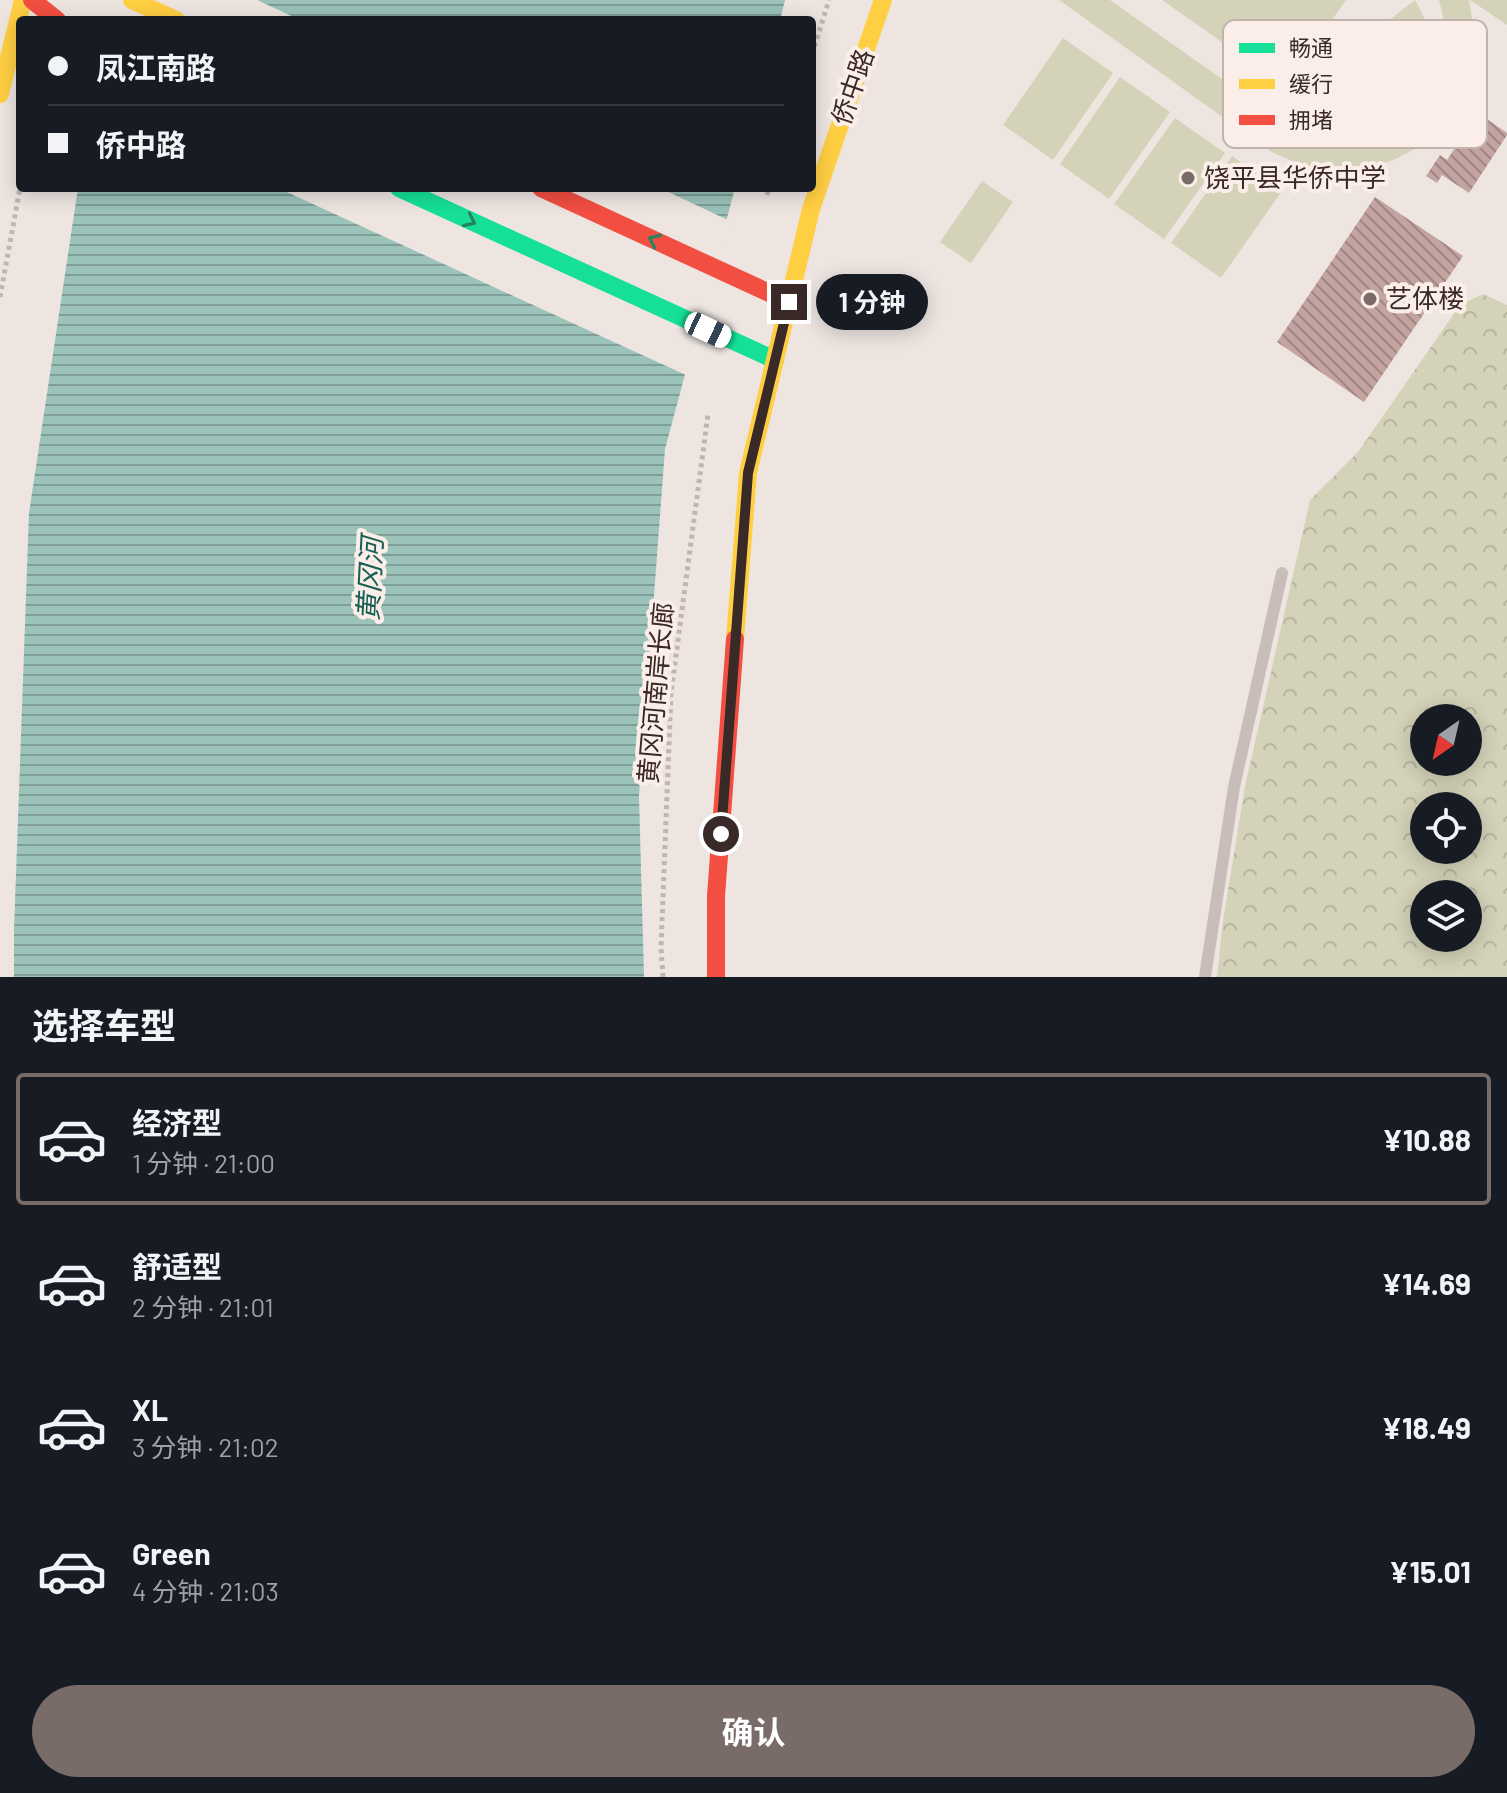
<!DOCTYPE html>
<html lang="zh">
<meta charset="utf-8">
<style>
body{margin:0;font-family:Barlow,"Noto Sans SC",sans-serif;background:#242831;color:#f1f3f6;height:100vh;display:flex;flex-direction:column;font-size:30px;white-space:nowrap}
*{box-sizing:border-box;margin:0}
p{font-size:26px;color:#9ea1a6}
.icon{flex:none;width:44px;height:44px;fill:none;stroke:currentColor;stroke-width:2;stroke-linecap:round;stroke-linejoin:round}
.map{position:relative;height:977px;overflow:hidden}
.details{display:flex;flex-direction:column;background:#171b24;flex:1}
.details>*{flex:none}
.top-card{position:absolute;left:16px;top:16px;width:800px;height:176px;border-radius:8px;box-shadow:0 4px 20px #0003;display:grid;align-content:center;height:176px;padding:0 32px;background:#171b24}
.needle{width:52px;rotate:214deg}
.tools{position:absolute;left:1410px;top:704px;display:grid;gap:16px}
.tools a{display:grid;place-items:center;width:72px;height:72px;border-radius:50%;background:#171b24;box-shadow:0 4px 20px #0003;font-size:40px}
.end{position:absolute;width:36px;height:36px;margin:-18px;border:10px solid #392927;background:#fff;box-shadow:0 0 0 4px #fff}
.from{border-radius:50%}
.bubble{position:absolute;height:56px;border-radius:28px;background:#171b24;box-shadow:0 4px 20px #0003;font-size:26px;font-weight:700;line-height:56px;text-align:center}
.car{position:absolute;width:24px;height:48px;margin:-24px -12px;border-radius:10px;box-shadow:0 0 6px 2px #0007;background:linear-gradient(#fff 24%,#345 0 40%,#fff 0 76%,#345 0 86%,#fff 0)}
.top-card b{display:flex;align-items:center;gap:28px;height:76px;font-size:30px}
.top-card b+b{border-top:2px solid #363941}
.top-card i{width:20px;height:20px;background:#f1f3f6}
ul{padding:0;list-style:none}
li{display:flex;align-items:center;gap:24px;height:132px;margin:0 16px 12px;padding:0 16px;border:4px solid transparent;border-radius:8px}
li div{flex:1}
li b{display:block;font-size:30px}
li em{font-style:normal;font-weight:700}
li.on{border-color:#786b68}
li>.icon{width:72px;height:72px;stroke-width:1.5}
h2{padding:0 32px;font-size:36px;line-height:96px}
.primary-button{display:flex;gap:16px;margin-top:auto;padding:16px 32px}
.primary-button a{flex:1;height:92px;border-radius:48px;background:#786b68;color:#fff;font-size:32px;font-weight:700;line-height:92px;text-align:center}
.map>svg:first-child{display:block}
.grass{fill:#d4d3b9}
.forest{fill:url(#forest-crowns);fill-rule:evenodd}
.water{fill:url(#water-rules)}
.pier{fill:#eee5e1}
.building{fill:url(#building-back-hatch)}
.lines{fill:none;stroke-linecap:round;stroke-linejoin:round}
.path{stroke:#c0b5b2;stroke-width:5;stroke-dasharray:4 4;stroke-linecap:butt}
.lane{stroke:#c8bdb9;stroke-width:12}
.fast{stroke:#16e098;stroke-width:18}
.slow{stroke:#ffcf43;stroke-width:18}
.jam{stroke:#f24e42;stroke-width:18}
.oneway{stroke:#288460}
.route{stroke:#392927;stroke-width:10}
.poi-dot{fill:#786b68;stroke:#fbeee8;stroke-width:3}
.labels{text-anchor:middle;stroke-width:8;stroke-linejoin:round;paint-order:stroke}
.street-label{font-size:26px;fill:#392927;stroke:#fbeee8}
.poi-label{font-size:26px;fill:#392927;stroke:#fbeee8;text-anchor:start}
.water-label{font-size:28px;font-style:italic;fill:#185f55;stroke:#fbeee8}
.key{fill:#fbeee8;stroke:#c1b3ae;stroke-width:2}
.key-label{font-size:22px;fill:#392927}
</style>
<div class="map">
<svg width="1507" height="977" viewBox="0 0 1507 977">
<defs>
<pattern id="forest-crowns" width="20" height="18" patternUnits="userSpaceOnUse" patternTransform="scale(2)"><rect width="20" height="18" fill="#d4d3b9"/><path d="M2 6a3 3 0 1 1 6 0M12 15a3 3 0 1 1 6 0" fill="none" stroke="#b7b59f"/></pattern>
<pattern id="water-rules" width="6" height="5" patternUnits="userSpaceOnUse" patternTransform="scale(2)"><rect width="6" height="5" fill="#9bc3ba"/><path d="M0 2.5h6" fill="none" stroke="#7f9e97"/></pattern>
<pattern id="building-back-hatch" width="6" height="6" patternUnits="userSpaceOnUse" patternTransform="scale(2)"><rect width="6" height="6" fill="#c4a4a1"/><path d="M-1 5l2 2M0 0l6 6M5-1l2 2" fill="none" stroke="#a08683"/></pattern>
</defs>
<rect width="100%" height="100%" fill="#eee5e1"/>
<path class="grass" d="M1059 0H1110L1280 120C1368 176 1470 101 1439 0H1469C1495 123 1382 210 1270 151Z
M1162 0H1346L1285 86Z
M1415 0C1456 66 1411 131 1334 117L1354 53 1334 38 1344 23 1365 39Z
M1470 0H1507V25Z
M1063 38 1113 73 1053 160 1003 125Z
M1120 77 1170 112 1109 199 1060 164Z
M1175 118 1225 153 1164 239 1114 204Z
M1232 156 1282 191 1221 278 1171 243Z
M982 181 1013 202 971 263 940 242Z"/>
<path class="forest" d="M1483 294 1507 305V977H1217L1223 921 1245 786 1310 500 1358 452 1460 305ZM1424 718H1468V762H1424ZM1424 806H1468V850H1424ZM1424 894H1468V938H1424Z"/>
<path class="water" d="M123 0H785L780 20H117Z
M78 188H735L665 449 639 796 644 977H14V930L29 513Z"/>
<path class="pier" d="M119 0H257L300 20H113Z
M278 188H660L730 221 688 376Z"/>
<path class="building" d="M1478 113 1507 133V135L1469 193 1442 175 1437 183 1426 176 1440 155 1447 160Z
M1375 197 1463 256 1364 402 1277 342Z"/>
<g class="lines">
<path class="path" d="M812 54 829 0
M767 195 769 188
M0 297 20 188
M663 977 661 948 671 693 708 414"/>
<path class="lane" d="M1205 977 1234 787 1282 573"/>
<path class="fast" d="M399 188 775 360"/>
<path class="slow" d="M132 0 176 20
M0 94 23 0
M735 639 748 473 811 209 883 0"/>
<path class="jam" d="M32 0 57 20
M541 188 789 302
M716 977V896L735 639"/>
</g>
<defs><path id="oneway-chevron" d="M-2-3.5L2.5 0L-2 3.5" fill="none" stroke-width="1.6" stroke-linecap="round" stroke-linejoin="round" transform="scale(2)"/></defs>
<g class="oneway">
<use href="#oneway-chevron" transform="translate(470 221) rotate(25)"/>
<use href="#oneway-chevron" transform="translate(654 240) rotate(-155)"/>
</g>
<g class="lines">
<path class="route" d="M721 834 748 473 789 302"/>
</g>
<g class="poi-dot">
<circle cx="1188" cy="178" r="8"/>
<circle cx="1370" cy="299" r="8"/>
</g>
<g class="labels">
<g class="street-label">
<text transform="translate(853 87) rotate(-71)" y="9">侨中路</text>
<text transform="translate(656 693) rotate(-85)" y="9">黄冈河南岸长廊</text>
</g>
<g class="poi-label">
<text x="1204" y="187">饶平县华侨中学</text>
<text x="1386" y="308">艺体楼</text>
</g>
<g class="water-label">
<text transform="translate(370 579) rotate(-87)" y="10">黄冈河</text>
</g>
</g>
<rect x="1223" y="20" width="264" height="128" rx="12" class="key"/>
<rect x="1239" y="43" width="36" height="10" fill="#16e098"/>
<rect x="1239" y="79" width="36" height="10" fill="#ffcf43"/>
<rect x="1239" y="115" width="36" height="10" fill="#f24e42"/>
<g class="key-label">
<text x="1289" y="56">畅通</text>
<text x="1289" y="92">缓行</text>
<text x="1289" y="128">拥堵</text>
</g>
</svg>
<div class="tools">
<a><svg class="needle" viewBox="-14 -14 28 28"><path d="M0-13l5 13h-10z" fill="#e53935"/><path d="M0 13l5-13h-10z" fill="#9ea1a6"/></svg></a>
<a><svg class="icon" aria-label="locate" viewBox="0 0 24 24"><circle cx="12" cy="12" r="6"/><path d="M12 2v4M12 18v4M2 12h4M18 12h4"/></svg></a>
<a><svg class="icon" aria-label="layers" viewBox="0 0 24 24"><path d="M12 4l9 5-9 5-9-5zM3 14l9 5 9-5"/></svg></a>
</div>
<i class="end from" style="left:721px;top:834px"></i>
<i class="end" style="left:789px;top:302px"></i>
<div class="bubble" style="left:816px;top:274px;width:112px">1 分钟</div>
<i class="car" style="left:708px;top:330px;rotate:115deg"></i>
<div class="top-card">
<b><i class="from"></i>凤江南路</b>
<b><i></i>侨中路</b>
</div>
</div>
<section class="details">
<h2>选择车型</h2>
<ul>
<li class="on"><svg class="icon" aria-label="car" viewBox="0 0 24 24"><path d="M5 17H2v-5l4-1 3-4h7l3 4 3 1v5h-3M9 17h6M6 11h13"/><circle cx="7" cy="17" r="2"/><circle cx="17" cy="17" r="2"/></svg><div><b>经济型</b><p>1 分钟 · 21:00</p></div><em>¥10.88</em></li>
<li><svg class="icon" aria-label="car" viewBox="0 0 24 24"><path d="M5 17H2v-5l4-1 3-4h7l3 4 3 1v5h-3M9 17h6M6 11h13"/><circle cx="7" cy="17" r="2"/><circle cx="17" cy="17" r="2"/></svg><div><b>舒适型</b><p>2 分钟 · 21:01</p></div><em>¥14.69</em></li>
<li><svg class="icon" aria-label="car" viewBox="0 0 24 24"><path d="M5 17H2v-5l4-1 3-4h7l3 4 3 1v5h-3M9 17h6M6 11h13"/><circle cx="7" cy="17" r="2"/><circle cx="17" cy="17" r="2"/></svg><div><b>XL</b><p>3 分钟 · 21:02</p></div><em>¥18.49</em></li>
<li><svg class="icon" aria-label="car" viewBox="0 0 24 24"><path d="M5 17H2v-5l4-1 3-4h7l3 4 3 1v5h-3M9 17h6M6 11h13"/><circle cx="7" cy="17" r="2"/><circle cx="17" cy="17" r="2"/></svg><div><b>Green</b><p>4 分钟 · 21:03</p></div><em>¥15.01</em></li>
</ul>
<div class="primary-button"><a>确认</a></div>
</section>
